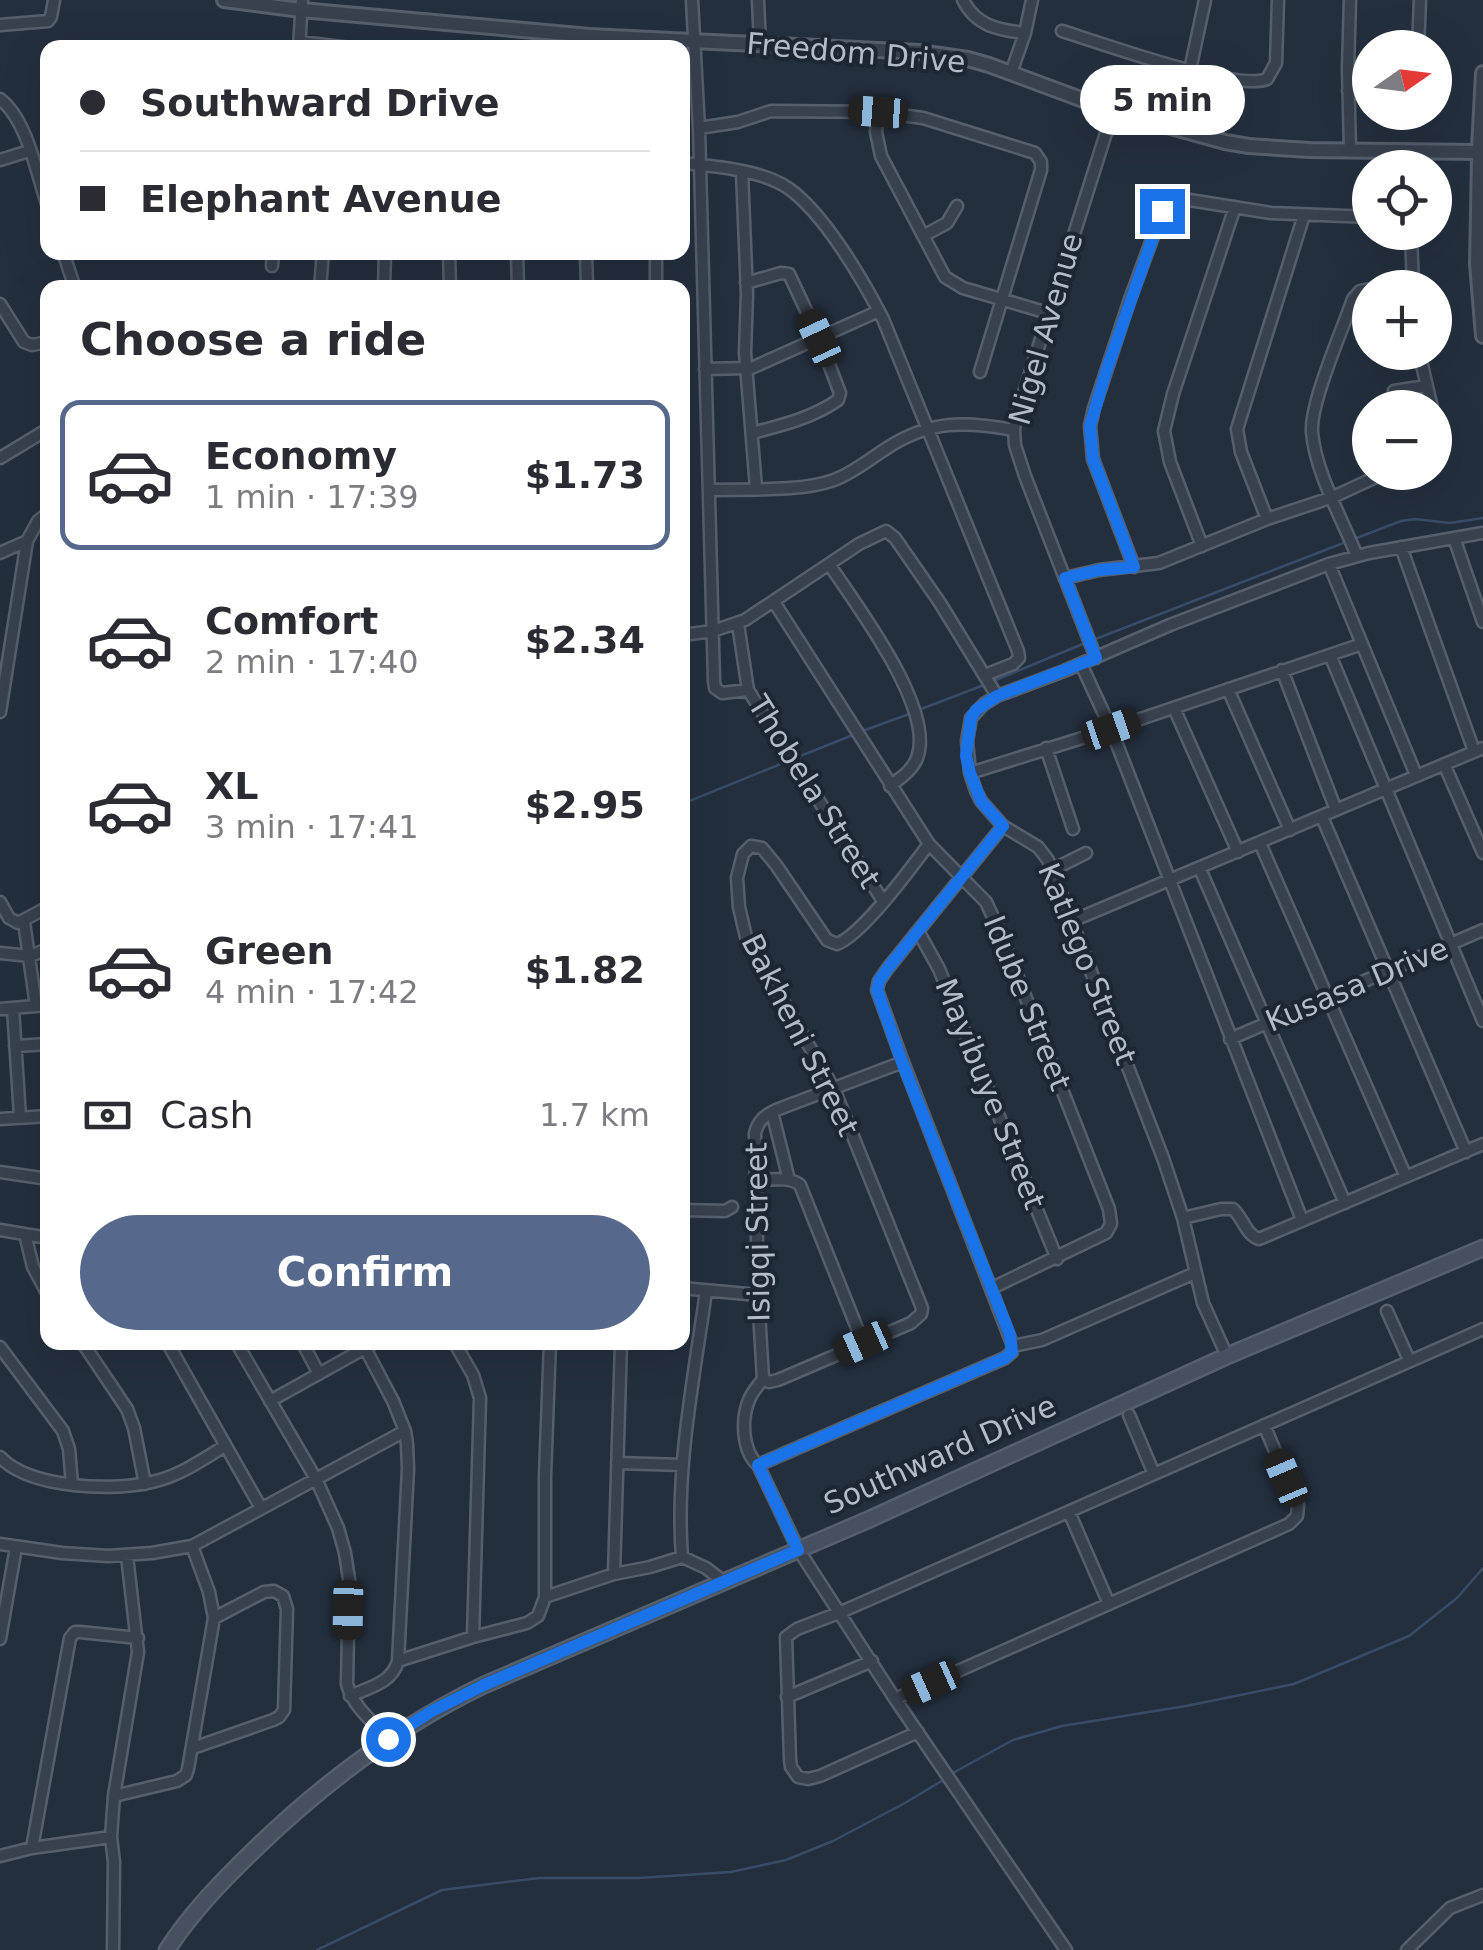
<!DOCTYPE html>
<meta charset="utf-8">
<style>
body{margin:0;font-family:"DejaVu Sans",sans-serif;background:#f7f7f7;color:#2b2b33;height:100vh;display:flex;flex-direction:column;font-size:38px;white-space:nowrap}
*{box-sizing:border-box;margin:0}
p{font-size:32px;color:#7c7c81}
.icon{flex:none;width:55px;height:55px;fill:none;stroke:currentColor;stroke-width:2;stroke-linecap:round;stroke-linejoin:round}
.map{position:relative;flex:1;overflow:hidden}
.side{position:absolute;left:40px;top:280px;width:650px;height:1070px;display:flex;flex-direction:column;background:#fff;border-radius:20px;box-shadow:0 10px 40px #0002}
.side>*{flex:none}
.hud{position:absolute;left:40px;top:40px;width:650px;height:220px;border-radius:20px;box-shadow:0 10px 40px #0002;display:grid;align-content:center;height:220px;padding:0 40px;background:#fff}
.needle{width:65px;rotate:76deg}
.fabs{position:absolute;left:1352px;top:30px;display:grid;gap:20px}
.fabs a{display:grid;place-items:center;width:100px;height:100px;border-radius:50%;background:#fff;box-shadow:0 10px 40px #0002;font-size:50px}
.end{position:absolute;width:45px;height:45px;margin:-22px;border:12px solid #1a73e8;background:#fff;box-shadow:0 0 0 5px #fff}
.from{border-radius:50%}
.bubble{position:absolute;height:70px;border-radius:35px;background:#fff;box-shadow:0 10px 40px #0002;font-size:32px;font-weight:700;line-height:70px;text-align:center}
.car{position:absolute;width:30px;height:60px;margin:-30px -15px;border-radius:12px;box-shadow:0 0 8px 2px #0007;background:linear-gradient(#222 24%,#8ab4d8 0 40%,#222 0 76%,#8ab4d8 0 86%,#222 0)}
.hud b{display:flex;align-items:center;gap:35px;height:95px;font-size:38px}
.hud b+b{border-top:2px solid #e1e1e2}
.hud i{width:25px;height:25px;background:#2b2b33}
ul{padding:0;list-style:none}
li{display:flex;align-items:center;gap:30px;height:150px;margin:0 20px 15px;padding:0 20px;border:5px solid transparent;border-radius:20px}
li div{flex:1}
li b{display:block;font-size:38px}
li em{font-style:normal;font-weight:700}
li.selected{border-color:#56698c}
li>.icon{width:90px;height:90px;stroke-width:1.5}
h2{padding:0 40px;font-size:45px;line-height:120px}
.pay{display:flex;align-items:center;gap:25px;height:110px;padding:0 40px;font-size:38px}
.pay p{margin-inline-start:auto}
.primary-button{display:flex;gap:20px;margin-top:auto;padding:20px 40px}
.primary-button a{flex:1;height:115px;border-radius:60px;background:#56698c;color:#fff;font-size:40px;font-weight:700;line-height:115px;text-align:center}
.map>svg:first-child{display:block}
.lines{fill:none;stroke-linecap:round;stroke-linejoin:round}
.stream{stroke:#394c67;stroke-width:2.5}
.minor-casing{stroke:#565f6c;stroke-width:15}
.tertiary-casing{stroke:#565f6c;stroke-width:18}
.secondary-casing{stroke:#565f6c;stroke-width:19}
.minor{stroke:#38414e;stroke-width:10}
.tertiary{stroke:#38414e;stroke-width:12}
.secondary{stroke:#465061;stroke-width:14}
.route{stroke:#1a73e8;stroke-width:12}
.labels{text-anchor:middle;stroke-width:8;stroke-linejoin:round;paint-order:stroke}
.street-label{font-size:30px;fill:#b4bcc9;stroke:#1d2633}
</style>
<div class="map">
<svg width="1483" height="1950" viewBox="0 0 1483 1950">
<rect width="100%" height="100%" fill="#242f3e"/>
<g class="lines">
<path class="stream" d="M1354 539 1401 521 1415 519 1450 523 1483 518
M1093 640 1346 542
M991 682 1085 643
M916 711 984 685
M860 732 909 714
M795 758 853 735
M682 804 788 761
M951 1774 1013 1740 1062 1726 1186 1706 1294 1684 1409 1636 1457 1598 1483 1568
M317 1950 442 1890 539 1878H639L731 1872 786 1860 833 1841 905 1803 945 1779"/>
<g class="minor-casing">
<path id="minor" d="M692 0 699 128 714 681 715 688 722 693 748 690
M758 0 760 44
M963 0C976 26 998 30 1025 33
M0 25 48 21 51 17 54 0
M1062 31C1101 43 1236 92 1267 79L1276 63 1278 0
M300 42 350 48
M299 48 302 0
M1418 48 1420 0
M1190 70 1205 0
M1011 73 1025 33 1032 0
M1348 91 1370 88
M0 99C27 119 37 175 48 207
M878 112 876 132 881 156 945 277 963 288 1048 313
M699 128 738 122 771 111 878 112 923 118 1035 153 1041 162V170L980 372
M1350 150 1348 68 1350 0
M0 160 29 151
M682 163C713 166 762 170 788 188 824 213 863 280 883 319L1018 651 1019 658 1013 664 985 675
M742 172 747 294 745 353 756 488
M1411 232 1413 288
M923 236 947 223 957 206
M63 252 75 288
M449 252 450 288
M517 252 518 288
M586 252 587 288
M656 252V288
M272 266 273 252
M746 283 781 273 789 274 819 338 840 393 838 400C812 418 783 425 752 433
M320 288 323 252
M384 288 385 252
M1389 288 1413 286
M0 304 24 342 32 345 48 342
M1419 352 1432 408
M705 369 747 368
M747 370 879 311
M1394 391 1426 386
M1435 420 1440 441 1435 450
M0 458 48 429
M710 490C745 489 802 492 834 480 853 473 870 459 887 448 930 420 965 421 1014 430
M1267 519 1241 452 1237 429 1304 215
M1454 538 1483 622
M1202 546 1170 462 1164 431 1173 394 1235 207
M1401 547 1474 751
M0 553 27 541
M1357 556C1342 519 1315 471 1312 432 1310 403 1342 331 1353 299L1360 291 1370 289
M829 564C856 605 936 709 917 758 912 771 900 778 890 786
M1329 564 1416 775
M1134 567 1093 459 1090 426 1094 408 1130 299 1165 204 1175 199H1183L1271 213 1370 217
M1065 578 1099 570 1159 563 1267 519 1333 497 1387 472
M774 602 929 844 986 902 1000 932 1109 1209 1111 1224 1106 1233 992 1288
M738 624 748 690 883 901
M682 635 713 631 745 620 859 544 886 531 895 538 940 603 997 696
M1330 655 1483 1021
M1096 658 1025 476 1015 445 1014 430 1016 418 1113 111
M1081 664 1111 729 1302 1220
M1282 670 1336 810
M1228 689 1290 830
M1174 708 1238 852
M0 712 27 541 38 521 48 513
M1046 748 1073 829
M1444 764 1483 853
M970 773 1111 729 1362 644
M1322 817 1466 1152
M1003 826 888 968 879 981 877 990 903 1062 1013 1346
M1260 843 1406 1177
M1200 869 1345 1203
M1052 870 1086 853
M0 902 9 918 18 923 48 907
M1072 921 1483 748
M24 922 36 1006
M918 931 939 969 1057 1259
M0 953 30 956 48 949
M13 1008 20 1117
M0 1009 48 1005
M1230 1039 1483 930
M15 1046 48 1044
M772 1112 789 1180
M0 1119 48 1116
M0 1172 48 1179
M755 1180C769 1180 790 1176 800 1185L863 1343
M682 1210 725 1211 732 1207
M1183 1218 1221 1209H1233C1243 1218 1246 1235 1259 1239L1483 1144
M0 1230 48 1238
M25 1234 33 1267 48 1295
M682 1288 758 1295
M1387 1311 1409 1360
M82 1342 127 1409 134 1428 145 1484
M167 1342 261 1508
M236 1342 316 1479 338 1528 345 1553 349 1579 347 1684C353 1707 373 1722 389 1739
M302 1342 319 1374
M454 1342 473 1375 480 1398 473 1637
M0 1347 63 1431 69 1449 72 1484
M1227 1356 1203 1303 1183 1218 1163 1158 1048 860 1038 847 1003 826 981 801 976 791 970 773 967 741 971 718 984 704 997 696 1064 671 1170 625 1329 564 1369 553 1483 533
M763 1379 769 1382 778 1380 911 1323 921 1314 922 1308 834 1089 746 937 739 907 737 878 743 854 751 846 762 848 776 865 827 940 837 944C863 934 911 868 929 844
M763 1379C758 1386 752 1392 749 1400 741 1419 742 1451 758 1465L798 1549 895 1699 1066 1950
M763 1379 758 1295 755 1133C758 1121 765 1115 776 1110L903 1062
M270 1401 376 1342
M1129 1415 1154 1474
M0 1457C30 1489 116 1492 156 1481 181 1475 203 1459 225 1446
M617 1463 683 1465
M758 1465 1005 1358 1012 1352 1013 1346 1042 1340 1195 1273
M1069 1512 1109 1604
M0 1544 62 1553 108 1556 152 1553 192 1546 405 1431
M682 1557C675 1469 694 1378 706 1291
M614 1574 621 1342
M545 1597 614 1574 650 1567 682 1557 706 1568 724 1582
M0 1639 16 1547
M398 1661 473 1637 527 1623 538 1616 545 1597V1476L550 1342
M350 1696C370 1687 392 1683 398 1661L408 1469 407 1444 405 1431 393 1401 365 1348
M787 1697 872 1661
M895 1699 1289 1524 1297 1516 1298 1505 1264 1425
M918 1732 820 1776 808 1779 798 1777 791 1767 790 1759 786 1637 797 1629 841 1612 1483 1329
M193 1748 273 1720 279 1717 284 1710 287 1609 283 1596 274 1591 264 1592 214 1618
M114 1796 177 1781 186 1775 188 1769 214 1618 209 1592 192 1546
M111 1837 114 1862 113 1950
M32 1848 70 1638 75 1632H80L138 1638
M0 1856 32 1848 111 1837 114 1796 138 1652 127 1556
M1407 1950 1450 1908 1483 1895"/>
</g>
<g class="tertiary-casing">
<path id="tertiary" d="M224 0 301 10 590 36 919 52 968 59 989 65 1113 111 1225 142 1249 146 1309 150 1476 152
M1479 148 1483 73
M1479 157 1477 264 1483 336"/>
</g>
<g class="secondary-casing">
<path id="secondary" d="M167 1950C191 1913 221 1882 253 1851 322 1784 397 1727 484 1685L870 1519 1227 1356 1483 1248"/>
</g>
<use href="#minor" class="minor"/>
<use href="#tertiary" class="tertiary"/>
<use href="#secondary" class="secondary"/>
</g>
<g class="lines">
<path class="route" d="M388 1739 432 1711 484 1685 798 1550 758 1465 1005 1358 1012 1352 1010 1335 902 1062 877 990 879 981 888 968 1003 826 981 801 970 773 966 756 971 718 976 710 997 696 1096 658 1065 578 1099 570 1134 567 1093 459 1090 426 1106 372 1162 211"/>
</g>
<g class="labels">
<g class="street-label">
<text transform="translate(856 53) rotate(5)" y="10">Freedom Drive</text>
<text transform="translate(1046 329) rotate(-74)" y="10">Nigel Avenue</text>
<text transform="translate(814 792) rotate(58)" y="10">Thobela Street</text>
<text transform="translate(1087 964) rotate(68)" y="10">Katlego Street</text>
<text transform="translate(1357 985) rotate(-23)" y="10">Kusasa Drive</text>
<text transform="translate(1027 1003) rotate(68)" y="10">Idube Street</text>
<text transform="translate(800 1035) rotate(63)" y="10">Bakheni Street</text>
<text transform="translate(990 1094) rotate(68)" y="10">Mayibuye Street</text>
<text transform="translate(758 1232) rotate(-91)" y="10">Isigqi Street</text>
<text transform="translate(940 1455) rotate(-24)" y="10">Southward Drive</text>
</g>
</g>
</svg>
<div class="fabs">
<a><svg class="needle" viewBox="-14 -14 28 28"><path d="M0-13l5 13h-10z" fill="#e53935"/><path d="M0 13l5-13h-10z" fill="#7c7c81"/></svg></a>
<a><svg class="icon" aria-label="locate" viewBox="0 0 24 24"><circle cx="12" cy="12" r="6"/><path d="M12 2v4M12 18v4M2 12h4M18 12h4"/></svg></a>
<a>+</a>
<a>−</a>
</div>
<i class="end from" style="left:388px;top:1739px"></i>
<i class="end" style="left:1162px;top:211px"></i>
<div class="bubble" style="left:1080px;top:65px;width:165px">5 min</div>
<i class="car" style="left:878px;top:112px;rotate:274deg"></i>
<i class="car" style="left:819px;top:338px;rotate:335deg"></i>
<i class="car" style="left:1111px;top:729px;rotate:71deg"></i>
<i class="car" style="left:863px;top:1343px;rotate:246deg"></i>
<i class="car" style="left:1286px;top:1478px;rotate:337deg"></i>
<i class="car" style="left:348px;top:1610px;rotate:181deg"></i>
<i class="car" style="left:931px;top:1683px;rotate:246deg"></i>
<div class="hud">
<b><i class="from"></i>Southward Drive</b>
<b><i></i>Elephant Avenue</b>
</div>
<section class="side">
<h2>Choose a ride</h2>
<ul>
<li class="selected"><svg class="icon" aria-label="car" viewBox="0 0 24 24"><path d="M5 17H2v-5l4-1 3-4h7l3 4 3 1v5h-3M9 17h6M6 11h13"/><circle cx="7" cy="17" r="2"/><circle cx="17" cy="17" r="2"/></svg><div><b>Economy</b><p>1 min · 17:39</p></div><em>$1.73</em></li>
<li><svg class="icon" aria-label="car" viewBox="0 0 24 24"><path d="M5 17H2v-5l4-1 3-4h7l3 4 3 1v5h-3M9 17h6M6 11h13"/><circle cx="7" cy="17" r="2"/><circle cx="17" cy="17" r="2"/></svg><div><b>Comfort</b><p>2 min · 17:40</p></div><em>$2.34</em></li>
<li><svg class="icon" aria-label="car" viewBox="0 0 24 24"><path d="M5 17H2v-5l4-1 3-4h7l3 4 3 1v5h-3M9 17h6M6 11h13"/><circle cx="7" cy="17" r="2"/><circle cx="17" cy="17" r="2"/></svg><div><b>XL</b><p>3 min · 17:41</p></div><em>$2.95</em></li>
<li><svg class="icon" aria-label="car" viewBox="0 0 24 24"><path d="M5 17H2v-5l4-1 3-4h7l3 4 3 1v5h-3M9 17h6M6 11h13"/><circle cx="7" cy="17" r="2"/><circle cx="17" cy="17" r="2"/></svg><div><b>Green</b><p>4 min · 17:42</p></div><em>$1.82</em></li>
</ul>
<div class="pay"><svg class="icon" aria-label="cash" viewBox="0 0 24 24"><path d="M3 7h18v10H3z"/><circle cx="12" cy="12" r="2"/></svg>Cash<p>1.7 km</p></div>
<div class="primary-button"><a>Confirm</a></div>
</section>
</div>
